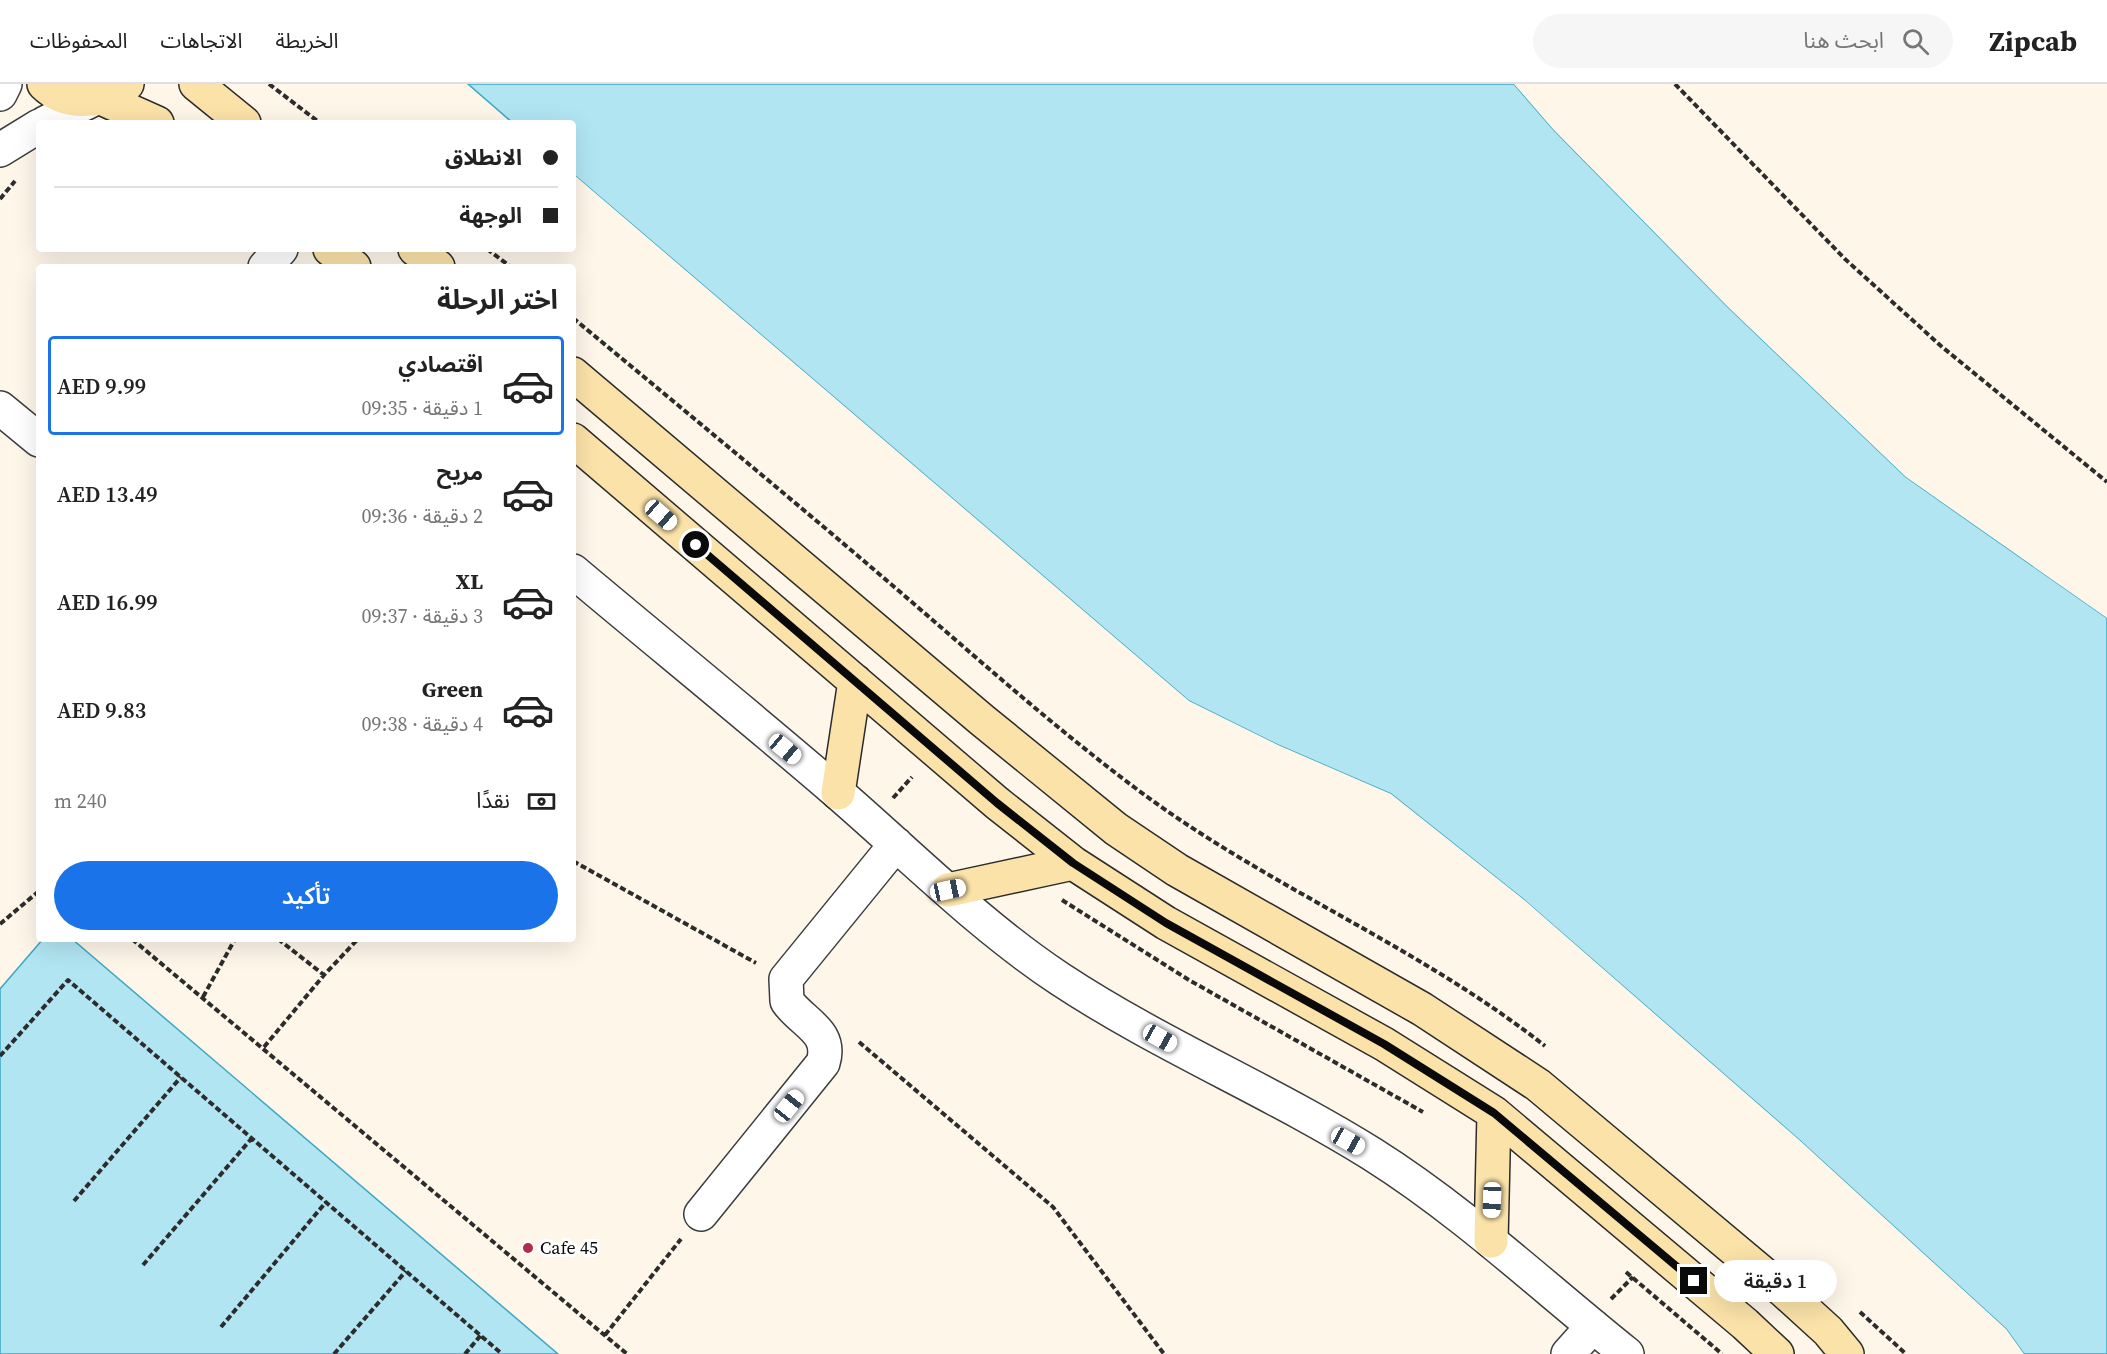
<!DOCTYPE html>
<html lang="ar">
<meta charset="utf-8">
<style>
body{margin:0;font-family:"Source Serif 4","Noto Sans Arabic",serif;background:#f6f6f6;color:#222;direction:rtl;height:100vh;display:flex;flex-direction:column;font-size:22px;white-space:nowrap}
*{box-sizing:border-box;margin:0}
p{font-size:20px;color:#767676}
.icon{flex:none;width:33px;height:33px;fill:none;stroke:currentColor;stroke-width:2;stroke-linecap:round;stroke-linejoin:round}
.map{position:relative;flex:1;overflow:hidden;direction:ltr}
.panel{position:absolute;left:36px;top:180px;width:540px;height:678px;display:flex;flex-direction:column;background:#fff;border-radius:6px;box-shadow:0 6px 24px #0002;direction:rtl}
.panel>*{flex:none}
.top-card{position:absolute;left:36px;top:36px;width:540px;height:132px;border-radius:6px;box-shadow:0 6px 24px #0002;direction:rtl;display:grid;align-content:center;height:132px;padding:0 18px;background:#fff}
.end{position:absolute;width:27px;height:27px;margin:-14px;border:8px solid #0a0a0a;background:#fff;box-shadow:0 0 0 3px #fff}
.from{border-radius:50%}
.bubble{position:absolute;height:42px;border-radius:21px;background:#fff;box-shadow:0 6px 24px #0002;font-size:20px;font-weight:600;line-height:42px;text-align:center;direction:rtl}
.car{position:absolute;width:18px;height:36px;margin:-18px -9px;border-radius:8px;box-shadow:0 0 4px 2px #0007;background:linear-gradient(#fff 24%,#345 0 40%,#fff 0 76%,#345 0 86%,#fff 0)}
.top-card b{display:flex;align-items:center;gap:21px;height:57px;font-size:22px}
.top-card b+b{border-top:2px solid #e0e0e0}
.top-card i{width:15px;height:15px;background:#222}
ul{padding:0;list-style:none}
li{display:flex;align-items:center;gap:18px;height:99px;margin:0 12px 9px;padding:0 6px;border:3px solid transparent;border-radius:6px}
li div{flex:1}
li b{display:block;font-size:22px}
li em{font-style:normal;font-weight:600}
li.current{border-color:#1a73e8}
li>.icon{width:54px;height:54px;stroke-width:1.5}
h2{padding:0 18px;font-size:27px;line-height:72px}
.pay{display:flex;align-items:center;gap:15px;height:66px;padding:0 18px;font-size:22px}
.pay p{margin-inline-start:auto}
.action{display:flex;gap:12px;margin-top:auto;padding:12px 18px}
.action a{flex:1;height:69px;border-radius:36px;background:#1a73e8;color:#fff;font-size:24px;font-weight:600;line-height:69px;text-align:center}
header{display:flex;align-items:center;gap:36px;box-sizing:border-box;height:84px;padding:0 30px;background:#fff;border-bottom:2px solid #e0e0e0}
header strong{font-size:28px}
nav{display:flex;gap:33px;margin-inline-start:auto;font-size:21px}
.search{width:420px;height:54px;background:#f6f6f6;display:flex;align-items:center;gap:15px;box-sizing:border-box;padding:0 21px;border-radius:33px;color:#767676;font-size:22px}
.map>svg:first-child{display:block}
.water{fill:#b1e5f2;stroke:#3da7c4;stroke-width:1.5}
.pier{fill:#fef6e9}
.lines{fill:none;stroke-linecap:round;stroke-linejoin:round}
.street-casing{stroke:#3d3d3d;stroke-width:36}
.secondary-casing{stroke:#2c2c2c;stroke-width:36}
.path{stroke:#2c2c2c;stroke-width:4;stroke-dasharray:6 3;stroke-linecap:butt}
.street{stroke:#fff;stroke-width:33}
.secondary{stroke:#fae2a8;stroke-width:33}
.route{stroke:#0a0a0a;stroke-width:8}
.poi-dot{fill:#b12c4b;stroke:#fff;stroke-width:2}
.labels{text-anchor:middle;stroke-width:6;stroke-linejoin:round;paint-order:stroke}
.poi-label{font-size:18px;fill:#0a0a0a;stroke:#fff;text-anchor:start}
</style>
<header>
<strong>Zipcab</strong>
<div class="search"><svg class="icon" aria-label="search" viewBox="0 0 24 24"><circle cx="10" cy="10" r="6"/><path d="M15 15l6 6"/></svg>ابحث هنا</div>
<nav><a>الخريطة</a><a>الاتجاهات</a><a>المحفوظات</a></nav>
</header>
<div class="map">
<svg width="2107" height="1270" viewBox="0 0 2107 1270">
<rect width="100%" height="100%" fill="#fef6e9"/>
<path class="water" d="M468 0H1514L1553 45 1727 222 1906 393 2107 534V1270H2024L2006 1245 1797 1054 1523 815 1391 710 1278 661 1189 617 573 90V39H513Z
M43 855H72L558 1270H0V905Z"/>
<path class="pier" d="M1514 0H1518L1556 43 1729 219 1908 391 2107 530V534L1906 393 1727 222 1553 45Z
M573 90 1189 617 1278 661 1391 710 1523 815 1797 1054 2006 1245 2024 1270H2020L2004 1247 1795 1056 1521 818 1389 713 1276 663 1188 620 573 94Z"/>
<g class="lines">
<g class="street-casing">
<path id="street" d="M0 10 5 0
M45 39 92 16
M0 66 39 42
M265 183 281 165
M0 324 39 356
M573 487C661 561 750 633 837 708 910 771 980 842 1060 895 1160 961 1271 1007 1372 1070 1464 1128 1543 1203 1627 1270
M701 1130 823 979C833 947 802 939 787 917L786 895 896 760
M1568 1270 1593 1242"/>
</g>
<g class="secondary-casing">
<path id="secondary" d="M44 0C66 22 105 19 127 0
M196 0 244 39
M101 14 157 39
M330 165 354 183
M415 165 438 183
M573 290 982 636 1116 745 1177 786 1422 925 1538 1001 1784 1207 1828 1247 1847 1270
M573 356 997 719 1073 779 1166 839 1384 960 1494 1029 1745 1240 1777 1270
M838 709 855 597
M948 806 1073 779
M1491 1157 1494 1029"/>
</g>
<path class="path" d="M269 0 320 39
M1675 0 1845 175 1941 262 2107 398
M0 115 15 97
M487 165 511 183
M573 234C680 323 787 411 892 501 976 573 1058 647 1146 712 1273 805 1421 864 1545 962
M893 714 912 693
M573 777 756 879
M1062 816 1189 896 1423 1028
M0 840 39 807
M132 855 627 1270
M278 855 324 891
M203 913 235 855
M859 958 1053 1123 1164 1270
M264 963 324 891 358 855
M0 972 68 896 502 1270
M74 1117 181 993
M143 1181 252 1054
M1626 1188 1722 1270
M1611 1215 1633 1193
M1860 1228 1906 1270
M221 1243 326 1118
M605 1251 681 1155
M334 1270 406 1187
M465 1270 481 1251"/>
<use href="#street" class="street"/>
<use href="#secondary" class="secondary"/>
</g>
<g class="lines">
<path class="route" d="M696 461 997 719 1073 779 1166 839 1384 960 1494 1029 1694 1197"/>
</g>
<circle class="poi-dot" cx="528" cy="1164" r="6"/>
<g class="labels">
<g class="poi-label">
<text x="540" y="1170">Cafe 45</text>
</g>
</g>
</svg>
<i class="end from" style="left:696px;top:461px"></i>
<i class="end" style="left:1694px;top:1197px"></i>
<div class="bubble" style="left:1714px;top:1176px;width:123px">1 دقيقة</div>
<i class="car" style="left:661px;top:431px;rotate:131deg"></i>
<i class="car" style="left:785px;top:665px;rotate:130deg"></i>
<i class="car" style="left:948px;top:806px;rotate:78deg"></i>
<i class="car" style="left:1160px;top:954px;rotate:119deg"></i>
<i class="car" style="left:789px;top:1022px;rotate:39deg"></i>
<i class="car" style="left:1348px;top:1057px;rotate:119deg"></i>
<i class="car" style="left:1492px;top:1116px;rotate:182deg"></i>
<div class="top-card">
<b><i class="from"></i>الانطلاق</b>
<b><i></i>الوجهة</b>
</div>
<section class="panel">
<h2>اختر الرحلة</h2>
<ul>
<li class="current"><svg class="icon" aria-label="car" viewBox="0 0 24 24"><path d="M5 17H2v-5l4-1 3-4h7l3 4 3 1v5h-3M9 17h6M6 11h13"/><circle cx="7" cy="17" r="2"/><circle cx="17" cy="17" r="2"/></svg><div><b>اقتصادي</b><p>1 دقيقة · 09:35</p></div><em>AED 9.99</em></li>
<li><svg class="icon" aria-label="car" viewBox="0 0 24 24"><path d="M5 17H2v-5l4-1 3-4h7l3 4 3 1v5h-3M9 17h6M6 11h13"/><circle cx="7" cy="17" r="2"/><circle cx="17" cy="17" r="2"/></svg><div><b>مريح</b><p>2 دقيقة · 09:36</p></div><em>AED 13.49</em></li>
<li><svg class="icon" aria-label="car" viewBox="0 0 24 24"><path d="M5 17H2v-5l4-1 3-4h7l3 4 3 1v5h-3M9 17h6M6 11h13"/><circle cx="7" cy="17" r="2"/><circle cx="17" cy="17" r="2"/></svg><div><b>XL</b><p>3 دقيقة · 09:37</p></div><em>AED 16.99</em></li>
<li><svg class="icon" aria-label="car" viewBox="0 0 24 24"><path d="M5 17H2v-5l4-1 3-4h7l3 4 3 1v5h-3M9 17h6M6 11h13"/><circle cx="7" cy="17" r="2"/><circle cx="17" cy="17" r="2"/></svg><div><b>Green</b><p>4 دقيقة · 09:38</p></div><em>AED 9.83</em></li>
</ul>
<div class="pay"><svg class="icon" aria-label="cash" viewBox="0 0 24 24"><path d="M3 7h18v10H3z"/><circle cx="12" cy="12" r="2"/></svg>نقدًا<p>240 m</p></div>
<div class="action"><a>تأكيد</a></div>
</section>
</div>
